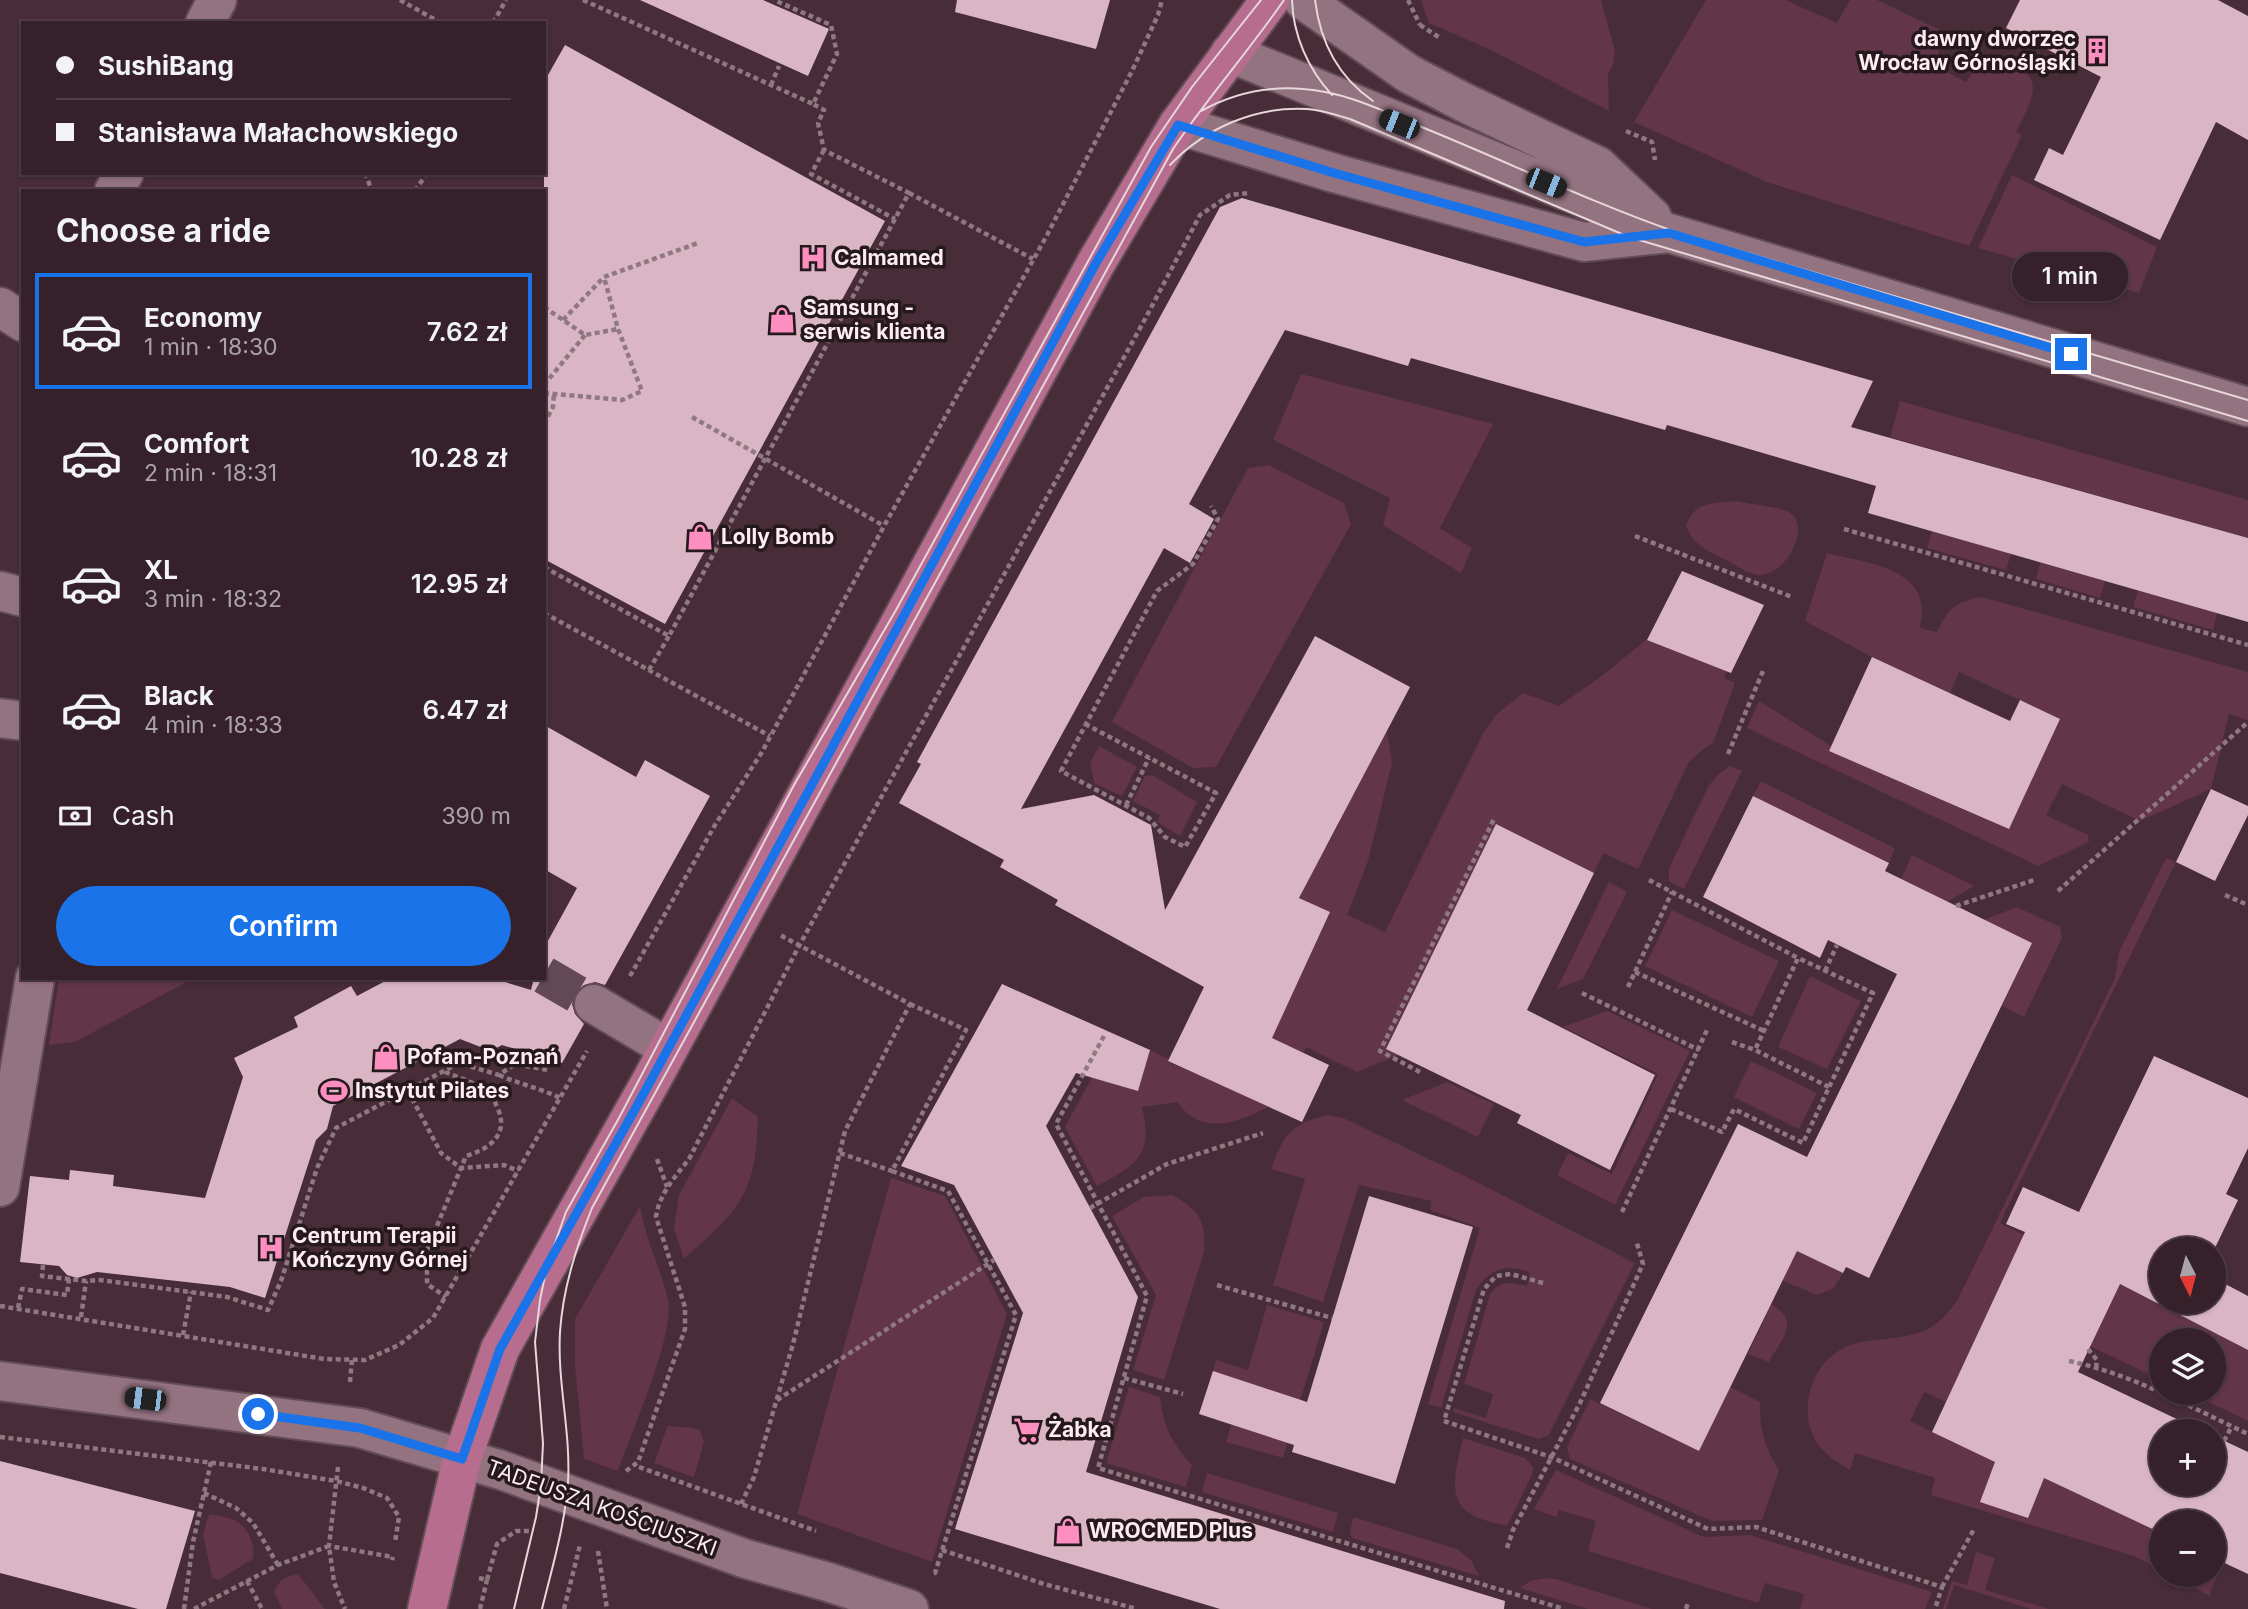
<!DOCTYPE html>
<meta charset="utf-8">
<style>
body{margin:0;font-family:Inter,sans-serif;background:#412e36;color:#f1f3f6;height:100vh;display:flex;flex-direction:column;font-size:26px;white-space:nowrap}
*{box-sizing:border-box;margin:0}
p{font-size:23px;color:#aaa3a8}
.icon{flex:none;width:38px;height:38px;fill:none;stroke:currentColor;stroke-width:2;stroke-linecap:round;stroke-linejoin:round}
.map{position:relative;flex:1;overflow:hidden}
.drawer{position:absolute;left:21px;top:189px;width:525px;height:791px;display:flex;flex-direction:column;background:#36212a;border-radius:0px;box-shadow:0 2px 5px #0004,0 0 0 2px #503e47}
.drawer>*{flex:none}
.hud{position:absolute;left:21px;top:21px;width:525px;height:154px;border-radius:0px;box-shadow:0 2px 5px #0004,0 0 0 2px #503e47;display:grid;align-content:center;height:154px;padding:0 35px;background:#36212a}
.needle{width:46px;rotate:174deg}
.controls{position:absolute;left:2149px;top:1237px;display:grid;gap:14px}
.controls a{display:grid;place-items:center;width:77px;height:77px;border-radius:50%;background:#36212a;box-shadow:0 2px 5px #0004,0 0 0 2px #503e47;font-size:35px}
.end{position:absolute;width:32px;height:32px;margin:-16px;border:9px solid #1a73e8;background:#fff;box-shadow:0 0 0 4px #fff}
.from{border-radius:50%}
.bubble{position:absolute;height:49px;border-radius:24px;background:#36212a;box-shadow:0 2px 5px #0004,0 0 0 2px #503e47;font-size:23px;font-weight:600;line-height:49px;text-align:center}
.car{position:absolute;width:21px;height:42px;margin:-21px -10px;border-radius:9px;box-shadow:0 0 5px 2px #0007;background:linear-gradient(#222 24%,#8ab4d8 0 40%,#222 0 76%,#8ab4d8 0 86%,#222 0)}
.hud b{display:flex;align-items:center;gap:24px;height:66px;font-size:26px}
.hud b+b{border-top:2px solid #503e47}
.hud i{width:18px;height:18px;background:#f1f3f6}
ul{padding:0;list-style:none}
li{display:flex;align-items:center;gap:21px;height:116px;margin:0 14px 10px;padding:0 21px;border:4px solid transparent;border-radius:0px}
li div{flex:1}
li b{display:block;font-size:26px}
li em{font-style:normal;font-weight:600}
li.active{border-color:#1a73e8}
li>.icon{width:63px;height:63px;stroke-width:1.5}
h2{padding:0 35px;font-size:32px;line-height:84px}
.pay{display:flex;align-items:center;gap:18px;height:77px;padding:0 35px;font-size:26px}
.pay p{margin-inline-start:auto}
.action{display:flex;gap:14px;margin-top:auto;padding:14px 35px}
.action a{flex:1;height:80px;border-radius:42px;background:#1a73e8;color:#fff;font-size:28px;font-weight:600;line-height:80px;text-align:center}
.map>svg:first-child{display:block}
.green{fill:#623549}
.building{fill:#dab6c4}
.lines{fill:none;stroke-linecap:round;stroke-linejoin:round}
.minor-tunnel{stroke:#634954;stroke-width:38;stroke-dasharray:38 19;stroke-linecap:butt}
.minor-casing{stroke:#634c56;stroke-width:42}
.major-casing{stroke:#634c56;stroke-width:42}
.path{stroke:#8f7881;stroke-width:4.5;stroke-dasharray:5 3.5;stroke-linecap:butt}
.minor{stroke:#947380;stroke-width:38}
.major{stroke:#b66d8e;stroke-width:38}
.tram{stroke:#e7d6dc;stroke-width:2}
.route{stroke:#1a73e8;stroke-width:9}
.labels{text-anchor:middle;stroke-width:7;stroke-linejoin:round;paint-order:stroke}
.poi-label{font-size:21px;font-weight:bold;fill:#fdedf3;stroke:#26191e;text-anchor:start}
.street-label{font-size:21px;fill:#fdedf3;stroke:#26191e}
</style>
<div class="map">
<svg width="2248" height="1609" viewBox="0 0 2248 1609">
<rect width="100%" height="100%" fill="#482c38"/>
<path class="green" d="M1421 0H1601L1615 51 1613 65 1608 74 1609 111 1493 51 1429 23Z
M1706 0H1785L1837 23 1850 0H1877L1938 29 1941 39 1936 66 1966 82 1981 60 1992 57C2003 62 2018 67 2027 74 2043 88 2022 118 2016 132L2022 135 1969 246 1767 182 1634 122Z
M2012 175 2157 247 2139 293 1978 248Z
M1301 374 1493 424 1440 528 1472 548 1461 573 1383 525 1390 498 1273 440Z
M1900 401 2248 500V538L1890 437Z
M1269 465 1344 503 1351 524 1216 767 1193 768 1112 722 1248 468Z
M1736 501C1749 504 1780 507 1789 512 1812 525 1787 576 1759 575 1747 574 1731 562 1720 557 1704 549 1692 543 1686 525 1696 500 1712 504 1736 501Z
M1932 531 2011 554 2006 570 1927 548Z
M1827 553C1860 562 1922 566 1922 611 1922 617 1920 623 1920 628L1937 632C1948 609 1956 601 1982 597L2248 672V720L2229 714 2211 789 2140 821 2062 784 2046 815 2088 835 2089 842 2038 866 1747 728 1759 701 1831 746 1829 751 2008 829 2026 792 2020 700 1959 672 1950 693 1872 657 1805 621Z
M2040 563 2105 581 2100 598 2036 579Z
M2138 590 2217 613 2213 630 2133 607Z
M1647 639 1727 671 1724 678 1735 683 1713 743 1701 751 1689 762 1638 869 1603 853 1594 873 1496 825 1386 1048 1398 1055 1357 1072 1306 1047C1299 1063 1292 1082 1282 1096 1278 1103 1267 1108 1260 1111 1229 1126 1199 1133 1177 1102L1142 1107C1154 1155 1137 1165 1097 1186L1065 1127 1115 1035 1138 1091 1150 1050 1169 1059 1168 1062 1245 1095 1330 913 1300 898 1303 890 1301 889 1324 847 1326 848 1340 822 1338 821 1387 731 1392 763 1368 861 1347 915 1385 932 1483 733 1497 714 1523 693 1559 706 1603 675Z
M1099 746 1137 767 1122 796 1094 783 1090 763Z
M1730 766 1742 771 1684 889 1669 881V868L1709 785 1719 774Z
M1152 775 1197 802 1180 836 1157 822 1160 815 1133 801 1145 776Z
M1761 781 1895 848 1889 863 1753 796Z
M1912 855 1974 886 1947 902 1901 879Z
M2166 858 2176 862 2000 1223 2248 1350V1421L2190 1393H2214V1340H2161V1380L2090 1346 2071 1320 2000 1286 1946 1402 1924 1392 1910 1421 1956 1444 1960 1438 2161 1533V1570L2134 1556 1931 1495 1935 1478 1855 1453 1850 1470C1827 1457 1808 1441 1808 1412 1807 1379 1827 1348 1862 1342 1881 1338 1902 1339 1921 1332 1936 1327 1947 1314 1957 1301L2115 978 2119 952Z
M1609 882 1627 892 1583 979 1557 989Z
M2017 907 2060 927 2062 938 2024 1017 2002 1006 2032 943 1984 920Z
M1672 910 1779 961 1752 1017 1645 966Z
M1810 976 1861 1001 1827 1069 1778 1047Z
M59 978H194L75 1042 49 1045Z
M1607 1011 1690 1051 1615 1205 1557 1175 1568 1153 1612 1174 1658 1074 1563 1027Z
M1751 1061 1817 1093 1799 1129 1734 1097Z
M1447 1082 1494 1104 1478 1137 1402 1100Z
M732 1098 758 1117C757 1142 756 1171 744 1193 730 1220 706 1239 684 1259L674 1228 679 1195Z
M1326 1115 1343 1118 1467 1177 1635 1263 1549 1435 1539 1439 1453 1412 1454 1408 1486 1418 1493 1394 1464 1384 1465 1381 1490 1294C1501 1280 1511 1282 1527 1286L1530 1273C1509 1263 1488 1269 1476 1290L1441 1408 1428 1404 1480 1228 1430 1210 1432 1201 1359 1185 1323 1302 1273 1285 1305 1179 1271 1169C1286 1132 1288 1127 1326 1115Z
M891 1178 945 1196 1007 1314 932 1562 797 1514Z
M1173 1195C1200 1212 1206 1220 1204 1252L1164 1380 1133 1370 1156 1295 1112 1216 1144 1197Z
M640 1206C645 1239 661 1268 668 1300 675 1336 631 1433 618 1471L584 1459 575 1366V1319Z
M1797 1251 1843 1273 1834 1288 1817 1295 1774 1277 1783 1258 1792 1262Z
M1763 1300C1802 1318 1786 1333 1769 1362L1748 1354 1766 1316 1757 1311Z
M1267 1305 1324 1322 1283 1458 1226 1442 1244 1383 1213 1371 1216 1360 1248 1370Z
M1129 1387 1160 1397C1164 1428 1171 1442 1192 1465L1186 1487 1106 1463Z
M1730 1387 1760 1402C1759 1427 1765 1449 1779 1470L1762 1520 1712 1521 1570 1459 1567 1447 1590 1399 1699 1451Z
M668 1425C679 1429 688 1425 700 1430L704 1442 694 1477 654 1463Z
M1463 1438 1525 1458 1533 1467 1532 1475 1507 1526C1495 1523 1480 1520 1469 1513 1445 1498 1458 1461 1463 1438Z
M1556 1470 1704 1537 1750 1535 1932 1592 1925 1609H1800L1804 1594 1765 1583 1758 1603 1588 1551 1596 1521 1559 1510 1556 1517 1534 1509Z
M1207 1473 1338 1513 1333 1532 1202 1492Z
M209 1514C217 1516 231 1517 238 1522 249 1529 256 1548 253 1559L219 1580 212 1577 203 1534Z
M1353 1517 1457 1549 1472 1561 1479 1576 1352 1538 1350 1532Z
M1976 1552 1995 1558 1985 1590 2049 1609H2031L1954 1585 1946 1609H1943L1952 1581 1967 1585Z
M2214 1558 2224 1562 2210 1592V1596L2170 1575H2214Z
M298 1574 325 1609H282L274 1592C279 1580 285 1576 298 1574Z
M1545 1578 1556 1579 1652 1609H1588L1520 1588 1530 1581Z"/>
<path class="building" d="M640 0H763L829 29 808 76Z
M957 0H1110L1096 49 955 12Z
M2020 0H2218L2248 16V140L2216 122 2160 240 2034 180 2049 148 2063 155 2101 77 2006 28Z
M565 45 885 221 665 624 544 559V82Z
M1242 198 1873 381 1851 427 2248 538V622L1868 513 1876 486 1667 425 1665 430 1411 358 1408 366 1285 330 1189 504 1214 519 1190 563 1164 548 1021 809 1094 795 1151 825 1165 910 1315 636 1410 687 1299 898 1330 912 1272 1038 1329 1065 1302 1122 1168 1061 1204 987 1055 905 1058 900 1000 867 1004 860 899 803 921 764 917 762 1220 207Z
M1682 571 1764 605 1731 673 1647 640Z
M1872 657 2010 721 2020 700 2060 719 2009 829 1829 751Z
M544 725 636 777 645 760 710 796 605 985 595 982 584 985 575 993 572 1004 575 1014 584 1024 562 1063 502 1045 491 1051 460 1039 333 1106 327 1129 316 1140 265 1298 230 1287 97 1272 77 1278 67 1275 59 1266 20 1262 30 1176 69 1180 70 1170 114 1175 113 1186 205 1198 243 1077 234 1058 298 1027 294 1017 351 986 357 996 391 978H492L531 990 534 978H544V948L577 888 544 869Z
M2211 789 2248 806V815L2215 881 2176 862Z
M1753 796 1889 863 1885 871 2032 943 1869 1278 1846 1267 1843 1273 1797 1251 1699 1451 1600 1403 1738 1124 1807 1157 1897 974 1828 940 1820 958 1703 897Z
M1496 824 1594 873 1527 1010 1655 1075 1610 1170 1517 1123 1521 1115 1386 1049Z
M1002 984 1150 1050 1138 1091 1076 1073 1046 1126 1138 1297 1086 1472 1505 1601 1504 1609H1220L955 1529 1023 1313 954 1185 901 1166Z
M2154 1056 2248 1098V1148L2226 1194 2238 1200 2214 1250H2161V1302H2214V1278L2248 1296V1350L2120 1284 2078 1372 2204 1432H2161V1484H2214V1436L2248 1452V1574L2214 1558V1522H2161V1533L2044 1478 2028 1518 1980 1502 1995 1462 1932 1432 2025 1232 2006 1224 2023 1187 2079 1212Z
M1369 1196 1473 1227 1395 1484 1292 1452 1294 1445 1199 1414 1213 1371 1307 1402Z
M0 1461 195 1511 166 1609H138L0 1573Z"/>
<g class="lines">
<path class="minor-tunnel" d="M544 975 594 1004"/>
<g class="minor-casing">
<path id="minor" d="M1303 0 1409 74 1463 102 1598 166 1652 217
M205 23 217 0
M1230 53 1664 231
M1178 125 1334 173 1584 242 1669 233 2248 407
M114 191 124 173
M0 307 23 322
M0 591 23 597
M0 718 23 721
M594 1004 668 1048
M0 1187 35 978
M0 1381 360 1428 501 1470 746 1559 828 1582 909 1609"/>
</g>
<g class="major-casing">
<path id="major" d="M427 1609 462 1459 500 1349 651 1081 1096 263 1178 125 1270 0"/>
</g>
<path class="path" d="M400 0 441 23
M583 0 813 104 837 54 831 25 774 0
M1408 0 1420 25
M493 23 506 0
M1420 25 1440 38
M771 85 779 66
M1626 131 1652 142 1655 160
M824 150 811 174 895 219
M365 173 372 191
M415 191 427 173
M909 193 1033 259
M544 307 585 335 618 329
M563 320 604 277 698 243
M544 385 585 335
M544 393 622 400 642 391 618 329 604 277
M692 417 884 526
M544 424 553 407 554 394
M1844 529 2248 645
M1635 536 1792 597
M544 567 669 636 909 193 824 150 818 123 824 110 813 104
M544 613 770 736
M649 670 669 636
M1085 724 1216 793 1185 847 1165 837 1149 818 1061 771 1157 591 1193 564 1218 519 1211 506
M1728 754 1763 671
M1126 805 1149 758
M1649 880 1798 958
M2058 891 2248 722
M2225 895 2248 905
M1956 906 2034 880
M1825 971 1837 945
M1635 972 1764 1031
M630 976 715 825 762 752 884 526 1046 237 1132 71 1158 15 1162 0
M1628 987 1672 892
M1582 993 1699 1050
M910 1004 966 1030 892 1171 948 1191 1016 1315 935 1573H933
M1104 1036 1056 1124 1147 1296 1098 1468 1564 1609
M1732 1042 1755 1050 1829 1087
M445 1072C460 1078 477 1083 490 1094 494 1098 495 1103 498 1109 509 1135 489 1149 466 1156L427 1250V1284L446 1297
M1420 1072 1380 1051 1494 819
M499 1075C519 1084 540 1088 560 1098
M408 1091 441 1153 461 1168 504 1165 518 1171
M1671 1109 1722 1132 1734 1109 1803 1143 1873 993 1798 958 1755 1050
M840 1153 892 1171
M657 1159 667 1187
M1090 1208 1167 1164 1263 1133
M1622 1212 1707 1030
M43 1265 42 1276 86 1281 100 1280 227 1297 268 1310 281 1281 317 1168 336 1128 459 1063 499 1075 515 1064 548 1070
M1543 1283 1511 1274 1496 1276 1484 1289 1444 1421 1551 1457 1708 1529 1756 1527 1942 1587 1935 1609
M1217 1285 1332 1318
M0 1306 324 1359 365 1360 399 1345 433 1318 587 1051
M18 1308 22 1289 67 1295 69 1279
M81 1317 86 1281
M183 1335 191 1292
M2088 1349 2097 1360 2096 1367
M2069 1361C2132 1374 2190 1407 2248 1434
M1124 1378 1183 1394
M350 1382 352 1359
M777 1400 994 1260
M0 1437 263 1469 336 1481 363 1488 387 1498 399 1517 395 1542
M2224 1441 2232 1426
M338 1467 329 1546 393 1557 392 1560
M639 1467 816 1531
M626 1471 638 1462 685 1329V1307L656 1217C659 1194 675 1177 689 1159L799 946 1144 321 1200 215 1230 195 1249 193
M204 1493 236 1508 253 1523 278 1565
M741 1504 754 1477 793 1344 845 1131 910 1004 778 934
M1507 1548 1513 1530 1580 1403 1643 1264 1636 1240
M942 1550 1044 1584 1137 1609
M598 1551 607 1609
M479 1578 487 1580 497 1544 516 1531H533
M247 1581 262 1609
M1942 1587 1974 1529
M184 1609 193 1542 211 1462
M194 1609 278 1565 329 1546 334 1582 345 1609
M480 1609 487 1580
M564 1609 580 1545
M1686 1609 1688 1603"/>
<use href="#minor" class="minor"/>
<use href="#major" class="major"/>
<path class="tram" d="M1292 0C1293 35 1308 69 1332 95
M1315 0C1320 41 1338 77 1373 101
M1201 111C1232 94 1268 86 1303 89 1347 92 1385 112 1424 128 1508 162 1590 202 1676 232L2248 400
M1170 165C1205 128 1256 106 1307 109 1322 110 1336 115 1350 119L1629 237 2248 421
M514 1609 536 1517 541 1485 543 1443 535 1342 540 1300 547 1266 566 1212 619 1118 794 785 896 610 1151 147 1192 87 1261 0
M542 1609C552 1568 565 1525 568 1482 571 1432 557 1382 560 1332 563 1288 576 1248 592 1208L1173 149C1208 97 1249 51 1284 0"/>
</g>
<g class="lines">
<path class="route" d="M258 1414 360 1428 462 1459 500 1349 638 1104 1096 263 1178 125 1334 173 1584 242 1669 233 2071 354"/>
</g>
<defs>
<g id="building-bare" transform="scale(2.1)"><path d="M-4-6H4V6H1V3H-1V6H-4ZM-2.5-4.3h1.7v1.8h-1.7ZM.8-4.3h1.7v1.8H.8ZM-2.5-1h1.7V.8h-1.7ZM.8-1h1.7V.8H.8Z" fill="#fd8ec0" stroke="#26191e" stroke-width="2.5" paint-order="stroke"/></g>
<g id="hospital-bare" transform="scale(2.1)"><path d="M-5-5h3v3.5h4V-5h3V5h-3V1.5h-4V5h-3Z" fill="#fd8ec0" stroke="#26191e" stroke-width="2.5" paint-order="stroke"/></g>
<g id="shop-bare" transform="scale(2.1)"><path d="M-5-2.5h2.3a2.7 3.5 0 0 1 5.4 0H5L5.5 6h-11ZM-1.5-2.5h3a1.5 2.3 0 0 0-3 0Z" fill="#fd8ec0" stroke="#26191e" stroke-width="2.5" paint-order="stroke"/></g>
<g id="stadium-bare" transform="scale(2.1)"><path d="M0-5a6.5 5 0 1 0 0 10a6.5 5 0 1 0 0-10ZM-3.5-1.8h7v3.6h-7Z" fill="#fd8ec0" stroke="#26191e" stroke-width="2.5" paint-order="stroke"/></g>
<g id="supermarket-bare" transform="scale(2.1)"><path d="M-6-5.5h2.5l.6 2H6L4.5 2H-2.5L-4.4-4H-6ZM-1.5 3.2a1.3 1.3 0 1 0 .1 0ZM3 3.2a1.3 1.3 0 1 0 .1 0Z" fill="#fd8ec0" stroke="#26191e" stroke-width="2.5" paint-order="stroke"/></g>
</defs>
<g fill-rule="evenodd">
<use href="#building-bare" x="2097" y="51"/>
<use href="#hospital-bare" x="813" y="258"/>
<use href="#shop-bare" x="782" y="320"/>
<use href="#shop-bare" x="700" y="537"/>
<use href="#shop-bare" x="386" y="1057"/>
<use href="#stadium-bare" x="334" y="1091"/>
<use href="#hospital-bare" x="271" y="1248"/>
<use href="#supermarket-bare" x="1027" y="1430"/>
<use href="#shop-bare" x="1068" y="1531"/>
</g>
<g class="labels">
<g class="poi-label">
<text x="2076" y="46" text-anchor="end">dawny dworzec<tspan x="2076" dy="24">Wrocław Górnośląski</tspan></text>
<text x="834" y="265">Calmamed</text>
<text x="803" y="315">Samsung -<tspan x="803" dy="24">serwis klienta</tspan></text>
<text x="721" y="544">Lolly Bomb</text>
<text x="407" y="1064">Pofam-Poznań</text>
<text x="355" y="1098">Instytut Pilates</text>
<text x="292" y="1243">Centrum Terapii<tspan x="292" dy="24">Kończyny Górnej</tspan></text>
<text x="1048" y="1437">Żabka</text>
<text x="1089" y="1538">WROCMED Plus</text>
</g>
<g class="street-label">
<text transform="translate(602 1508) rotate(20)" y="7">TADEUSZA KOŚCIUSZKI</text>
</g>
</g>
</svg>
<div class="controls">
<a><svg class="needle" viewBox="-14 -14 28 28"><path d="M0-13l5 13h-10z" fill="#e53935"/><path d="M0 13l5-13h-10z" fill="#aaa3a8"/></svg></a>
<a><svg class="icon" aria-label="layers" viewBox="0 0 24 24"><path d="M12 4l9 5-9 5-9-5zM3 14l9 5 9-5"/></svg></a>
<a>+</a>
<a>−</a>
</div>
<i class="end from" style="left:258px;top:1414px"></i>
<i class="end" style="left:2071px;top:354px"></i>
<div class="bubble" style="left:2012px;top:252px;width:116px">1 min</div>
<i class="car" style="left:1399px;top:124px;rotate:292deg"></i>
<i class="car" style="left:1546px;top:183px;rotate:112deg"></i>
<i class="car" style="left:145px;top:1399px;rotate:277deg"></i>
<div class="hud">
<b><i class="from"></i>SushiBang</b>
<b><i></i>Stanisława Małachowskiego</b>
</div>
<section class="drawer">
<h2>Choose a ride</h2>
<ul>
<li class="active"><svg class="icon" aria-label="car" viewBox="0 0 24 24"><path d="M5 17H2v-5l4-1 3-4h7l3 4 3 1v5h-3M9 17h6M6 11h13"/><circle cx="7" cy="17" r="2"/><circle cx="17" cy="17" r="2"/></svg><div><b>Economy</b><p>1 min · 18:30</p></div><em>7.62 zł</em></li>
<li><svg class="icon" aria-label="car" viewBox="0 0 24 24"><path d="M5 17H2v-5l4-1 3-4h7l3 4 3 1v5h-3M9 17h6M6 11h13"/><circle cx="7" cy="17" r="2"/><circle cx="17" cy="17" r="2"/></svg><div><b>Comfort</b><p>2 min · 18:31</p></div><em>10.28 zł</em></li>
<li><svg class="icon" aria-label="car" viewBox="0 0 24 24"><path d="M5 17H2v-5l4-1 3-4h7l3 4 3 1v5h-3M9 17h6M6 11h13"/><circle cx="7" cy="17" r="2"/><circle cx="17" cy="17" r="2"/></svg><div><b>XL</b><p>3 min · 18:32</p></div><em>12.95 zł</em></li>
<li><svg class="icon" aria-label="car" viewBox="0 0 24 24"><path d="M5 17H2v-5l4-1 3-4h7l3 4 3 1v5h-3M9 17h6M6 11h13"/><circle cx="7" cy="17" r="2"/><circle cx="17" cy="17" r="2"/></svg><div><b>Black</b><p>4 min · 18:33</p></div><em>6.47 zł</em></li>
</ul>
<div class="pay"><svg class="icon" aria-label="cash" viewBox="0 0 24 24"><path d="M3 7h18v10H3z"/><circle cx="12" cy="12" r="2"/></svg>Cash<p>390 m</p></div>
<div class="action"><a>Confirm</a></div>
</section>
</div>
